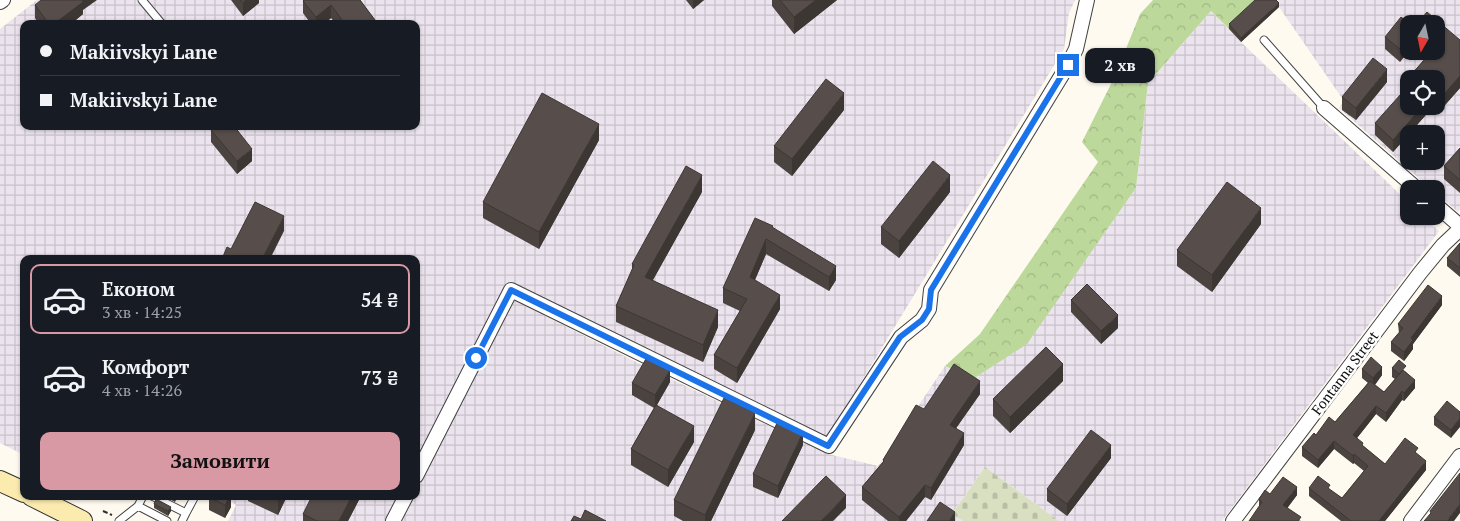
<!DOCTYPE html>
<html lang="uk">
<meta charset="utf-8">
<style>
body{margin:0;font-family:"PT Serif",serif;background:#20242c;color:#f1f3f6;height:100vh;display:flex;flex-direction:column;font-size:19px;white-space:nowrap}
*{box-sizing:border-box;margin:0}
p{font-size:16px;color:#9ea1a6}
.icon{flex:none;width:28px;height:28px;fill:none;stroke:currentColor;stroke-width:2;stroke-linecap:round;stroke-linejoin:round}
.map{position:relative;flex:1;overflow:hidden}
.details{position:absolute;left:20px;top:255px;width:400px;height:245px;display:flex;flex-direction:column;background:#171b24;border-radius:10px;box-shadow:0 1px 4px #0004}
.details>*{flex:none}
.guide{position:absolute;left:20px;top:20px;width:400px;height:110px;border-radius:10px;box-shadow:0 1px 4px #0004;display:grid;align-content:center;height:110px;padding:0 20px;background:#171b24}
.needle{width:32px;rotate:189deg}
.controls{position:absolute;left:1400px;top:15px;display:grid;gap:10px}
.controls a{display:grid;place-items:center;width:45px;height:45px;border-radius:10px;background:#171b24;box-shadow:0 1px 4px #0004;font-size:25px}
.end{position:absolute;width:22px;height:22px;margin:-11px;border:6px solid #1a73e8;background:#fff;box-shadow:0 0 0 2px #fff}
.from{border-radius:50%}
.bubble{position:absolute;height:35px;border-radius:10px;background:#171b24;box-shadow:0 1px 4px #0004;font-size:16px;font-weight:700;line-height:35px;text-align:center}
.guide b{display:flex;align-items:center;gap:18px;height:48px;font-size:19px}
.guide b+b{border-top:1px solid #363941}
.guide i{width:12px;height:12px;background:#f1f3f6}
ul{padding:9px 0 0;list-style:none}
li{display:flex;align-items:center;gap:15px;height:70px;margin:0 10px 8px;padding:0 10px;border:2px solid transparent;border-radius:10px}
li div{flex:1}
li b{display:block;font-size:19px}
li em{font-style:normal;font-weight:700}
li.on{border-color:#d899a5}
li>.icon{width:45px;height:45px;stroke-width:1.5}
.action{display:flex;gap:10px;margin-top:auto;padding:10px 20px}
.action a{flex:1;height:58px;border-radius:10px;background:#d899a5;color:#111;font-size:20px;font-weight:700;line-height:58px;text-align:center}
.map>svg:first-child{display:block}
.industrial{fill:url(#industrial-grid);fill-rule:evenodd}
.forest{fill:url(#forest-crowns)}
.cemetery{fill:url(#cemetery-stones)}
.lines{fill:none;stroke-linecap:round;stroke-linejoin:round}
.lane-casing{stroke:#414141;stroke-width:9}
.street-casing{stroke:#414141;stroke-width:16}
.secondary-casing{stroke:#303030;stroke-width:22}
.path{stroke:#303030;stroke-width:2;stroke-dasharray:5 2.5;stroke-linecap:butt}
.lane{stroke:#fff;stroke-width:7}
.street{stroke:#fff;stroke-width:14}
.secondary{stroke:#fcebae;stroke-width:20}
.wall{fill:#4b4340}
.shaded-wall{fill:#3d3734}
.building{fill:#574e4b;stroke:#3d3734}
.route{stroke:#1a73e8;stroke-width:6}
.labels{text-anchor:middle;stroke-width:5;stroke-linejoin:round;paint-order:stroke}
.street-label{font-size:14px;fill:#0e0e0e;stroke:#fff}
</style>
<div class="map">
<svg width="1460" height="521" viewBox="0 0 1460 521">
<defs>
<pattern id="industrial-grid" width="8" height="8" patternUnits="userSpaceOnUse" patternTransform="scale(1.25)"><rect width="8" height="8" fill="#ebe3ed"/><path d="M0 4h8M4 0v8" fill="none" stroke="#c8c2ca"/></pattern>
<pattern id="forest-crowns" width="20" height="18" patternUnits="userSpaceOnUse" patternTransform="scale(1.25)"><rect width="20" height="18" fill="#bdd89b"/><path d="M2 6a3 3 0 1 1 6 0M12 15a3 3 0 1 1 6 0" fill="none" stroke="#a1b884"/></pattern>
<pattern id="cemetery-stones" width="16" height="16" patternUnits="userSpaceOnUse" patternTransform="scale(1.25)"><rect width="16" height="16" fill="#d9e0c2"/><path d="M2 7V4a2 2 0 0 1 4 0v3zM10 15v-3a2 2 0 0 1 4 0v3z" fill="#b9bfa6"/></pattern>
</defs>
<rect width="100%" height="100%" fill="#fefaf0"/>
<path class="industrial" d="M37 0H1075L1069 13 1064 49 827 438 510 281 416 465V259H24V455L0 443V29ZM24 24H416V126H24Z
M1272 0H1460V209L1458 212 1436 193V189H1431L1339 108 1344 101 1279 7ZM1409 24H1436V51H1409ZM1409 79H1436V106H1409ZM1409 134H1436V161H1409Z
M1211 11 1241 42 1409 203V216H1423L1439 231 1222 521H1059L985 467 952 514 963 521H398L411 496H416V486L512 299 642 365 828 454 878 466 945 366 973 379 1027 343 1136 188 1148 83Z
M220 496H400L388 521H228L236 505Z"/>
<path class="forest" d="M1153 0H1260L1229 29 1211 11 1148 83 1136 188 1027 344 973 379 945 366 980 334 1098 162 1082 142 1115 76 1140 14Z"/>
<path class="cemetery" d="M985 467 1059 521H963L952 514Z"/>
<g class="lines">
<g class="lane-casing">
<path id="lane" d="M142 0 162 24
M1264 40 1324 108
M152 496 186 513 182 521
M138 506 143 496
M186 513 194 498 191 496
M119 521 138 506 167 521"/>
</g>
<g class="street-casing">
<path id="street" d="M0 2 3 0
M1324 108 1417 189
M1436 205 1460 226
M416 476 511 290 829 446 901 337 922 320 929 309 931 290 1068 65 1076 49 1087 0
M393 521 406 496
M1233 521 1420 273 1443 245 1460 229
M1411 521 1460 456"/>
</g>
<g class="secondary-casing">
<path id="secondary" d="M0 481 24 492
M32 496 82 521"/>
</g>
<path class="path" d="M103 511 112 515"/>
<use href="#lane" class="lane"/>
<use href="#street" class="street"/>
<use href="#secondary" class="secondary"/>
</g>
<path class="wall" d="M231 0H259V3L243 16Z
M360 0 378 24H336L331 18 324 24H311L303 13V1Z
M686 0H704L693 9Z
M772 0H837L794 34 772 6Z
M35 5 83 10V14L71 24H39L35 18Z
M1279 7 1241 42 1229 29V24Z
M1410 24 1400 62 1385 49V37Z
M1460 40V88L1438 113 1432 108 1393 152 1375 135V123L1409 106H1436V79H1410V76L1430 53 1428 51H1436Z
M1387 82 1356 120 1342 110V97Z
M844 110 792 176 774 162V146Z
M211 130 252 161 237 174 211 142Z
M599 140 539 249 483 218V202Z
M1460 148V193L1444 179V166Z
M702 192 653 280 718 327 703 362 616 322V306L632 271V264Z
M950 192 899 258 881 244V227Z
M1261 224 1212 292 1177 266V250Z
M773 228 836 280 829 291 766 254 755 280 780 309 737 383 714 369V355L740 311 723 303V288Z
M1460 243V277L1447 266V258Z
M1071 300 1118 328 1101 344 1071 312Z
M1442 305 1413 344V349L1404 361 1391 351V342L1399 333 1398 324Z
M1392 368 1406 372 1415 388 1404 401 1402 400 1386 422 1376 414 1357 438 1363 446 1385 464 1418 455 1426 470 1385 521H1341L1309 496V488L1330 490 1342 498 1364 471 1354 463 1353 464 1334 449 1318 468 1302 456V447L1316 435 1335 422 1368 383 1362 378V369L1382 375 1375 385 1384 392 1395 379 1392 377Z
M1063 381 1010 433 993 416V399Z
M670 382 657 405 694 442 668 487 631 465V449L654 408 632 395V383Z
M980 394 956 428 964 445 931 500 925 497 906 521H888L862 500V487L883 462V460L924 409Z
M1460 412 1451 438 1434 425V417Z
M755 430 711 521H683L674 516V500Z
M803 445 778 498 753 487V474Z
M1111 458 1067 516 1047 501V489Z
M1270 494 1297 495 1287 508 1301 521 1259 507V499Z
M164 496H178L175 502Z
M231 496V507L225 518 209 510V497Z
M248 496H287L278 515 248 501Z
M361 496 348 521H303V514Z
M154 504 171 511 168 516 154 508Z"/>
<path class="shaded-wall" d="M81 0H97L83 10V14L71 24H54Z
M246 0H259V3L243 16V3Z
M693 0H704L693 9Z
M816 0H837L794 34V17Z
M1279 3V7L1241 42V38Z
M331 5V18L324 24H316V17Z
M1409 39V51L1400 62V49Z
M1387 69V82L1356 120V108Z
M1460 76V88L1438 113V101Z
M844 93V110L792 176V159Z
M1423 106H1432V108L1393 152V140Z
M599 124V140L539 249V232Z
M252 149V161L237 174V161Z
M702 175V192L645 294V277Z
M950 175V192L899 258V241Z
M1261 208V224L1212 292V275Z
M284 216V231L270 259H262Z
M766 239V254L750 291V277Z
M836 266V280L829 291V277Z
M780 295V309L737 383V368Z
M1442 296V305L1413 344V349L1404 361V352L1411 338Z
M718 310V327L703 362V345Z
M1118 315V328L1101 344V331Z
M1063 364V381L1010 433V417Z
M1382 367V375L1373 387V378Z
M670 370V382L655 408V395Z
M1415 380V388L1404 401V393Z
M980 381V394L950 437V425Z
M1402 391V400L1386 422V413Z
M1376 406V414L1353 443V435Z
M755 413V430L711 521H705V515Z
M1460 418V427L1451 438V430Z
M694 426V442L668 487V470Z
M803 432V445L778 498V486Z
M964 433V445L931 500V488Z
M1334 441V449L1318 468V460Z
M1111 445V458L1067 516V504Z
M1354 454V463L1353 464V456Z
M1426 461V470L1385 521H1379Z
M925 485V497L906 521H899V517Z
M1297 487V495L1283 514V505Z
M846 495V508L833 521H821Z
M230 496H231V507L225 518V505Z
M280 496H287L278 515V500Z
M352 496H361L348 521H339Z
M1460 504V513L1454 521H1447Z
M171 507V511L168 516V511Z
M955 512V521H949Z"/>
<path class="building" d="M41 0H82L83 2 54 24H49L35 5Z
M240 0H246L243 3Z
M304 0H360L378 24H345L331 5 316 17 303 1Z
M780 0H816L794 17Z
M1255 0H1276L1279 3 1241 38 1229 24Z
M1427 12 1460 40V76L1438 101 1436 100V79H1412L1410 76 1432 51H1436V24H1417Z
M1401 17 1410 24H1409V39L1400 49 1385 37Z
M1373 58 1387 69 1356 108 1342 97Z
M826 79 844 93 792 159 774 146Z
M1409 85V106H1423L1393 140 1375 123Z
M542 93 599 124 539 232 483 202Z
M215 126H234L252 149 237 161 211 130Z
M1460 148V180L1444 166Z
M933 161 950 175 899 241 881 227Z
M686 166 702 175 645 277 718 310 703 345 616 306 634 265 632 264Z
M1227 182 1261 208 1212 275 1177 250Z
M255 202 284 216 262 259H222L227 247 231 249Z
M755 218 773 226 772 227 836 266 829 277 766 239 750 277 780 295 737 368 714 355 747 299 723 288Z
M1460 243V268L1447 258Z
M1087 284 1118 315 1101 331 1071 300Z
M1428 285 1442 296 1411 338 1413 340 1404 352 1391 342 1403 328 1398 324Z
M1046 347 1063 364 1010 417 993 399Z
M647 357 670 370 655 395 632 383Z
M1371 357 1382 367 1373 378 1362 369Z
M1399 360 1406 366 1399 374 1392 368Z
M954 364 980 381 950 425 964 433 931 488 925 485 899 517 862 487 884 461 883 460 916 405 924 409Z
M1403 370 1415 380 1404 393 1402 391 1386 413 1376 406 1353 435 1363 443 1362 445 1385 464 1405 438 1418 448 1415 452 1426 461 1379 521H1351L1309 488 1318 476 1330 485 1328 488 1342 498 1368 466 1354 454 1353 456 1334 441 1318 460 1302 447 1314 433 1316 435 1329 417 1335 422 1370 381 1384 392Z
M724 398 755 413 705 515 674 500Z
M1447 401 1460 412V418L1451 430 1434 417Z
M656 405 694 426 668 470 631 449Z
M778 421 803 432 778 486 753 474Z
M1091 430 1111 445 1067 504 1047 489Z
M1460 473V504L1447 521H1424L1431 513 1430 511Z
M826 476 846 495 821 521H782Z
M1283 477 1297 487 1283 505 1301 517 1298 521H1249L1262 502 1259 499 1265 490 1270 494Z
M210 496H230L225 505 209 497Z
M269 496H280L278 500Z
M312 496H352L339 521H317L303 514Z
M156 499 171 507 168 511 154 504Z
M940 502 955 512 949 521H927Z
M585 510 606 521H571L574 516 581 519Z"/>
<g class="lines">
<path class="route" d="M476 358 511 290 828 446 900 337 922 320 929 309 931 290 1068 65"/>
</g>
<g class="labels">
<g class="street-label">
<text transform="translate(1345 373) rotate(-53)" y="5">Fontanna Street</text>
</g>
</g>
</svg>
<div class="controls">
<a><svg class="needle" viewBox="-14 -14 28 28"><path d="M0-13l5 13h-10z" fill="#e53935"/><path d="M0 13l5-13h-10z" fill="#9ea1a6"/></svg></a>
<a><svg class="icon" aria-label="locate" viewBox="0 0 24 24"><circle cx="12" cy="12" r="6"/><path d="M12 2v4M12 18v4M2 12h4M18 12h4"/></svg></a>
<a>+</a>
<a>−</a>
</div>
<i class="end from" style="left:476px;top:358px"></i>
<i class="end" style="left:1068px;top:65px"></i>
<div class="bubble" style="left:1085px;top:48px;width:70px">2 хв</div>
<div class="guide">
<b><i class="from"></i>Makiivskyi Lane</b>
<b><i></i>Makiivskyi Lane</b>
</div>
<section class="details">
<ul>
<li class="on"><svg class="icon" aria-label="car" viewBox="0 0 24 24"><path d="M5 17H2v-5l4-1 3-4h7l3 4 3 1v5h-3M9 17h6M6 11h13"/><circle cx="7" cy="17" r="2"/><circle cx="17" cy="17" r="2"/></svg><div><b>Економ</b><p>3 хв · 14:25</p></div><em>54 ₴</em></li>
<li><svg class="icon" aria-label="car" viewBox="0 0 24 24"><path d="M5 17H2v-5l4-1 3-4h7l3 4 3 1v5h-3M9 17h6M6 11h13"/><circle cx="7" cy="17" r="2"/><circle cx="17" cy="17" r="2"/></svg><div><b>Комфорт</b><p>4 хв · 14:26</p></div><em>73 ₴</em></li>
</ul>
<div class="action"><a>Замовити</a></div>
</section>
</div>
